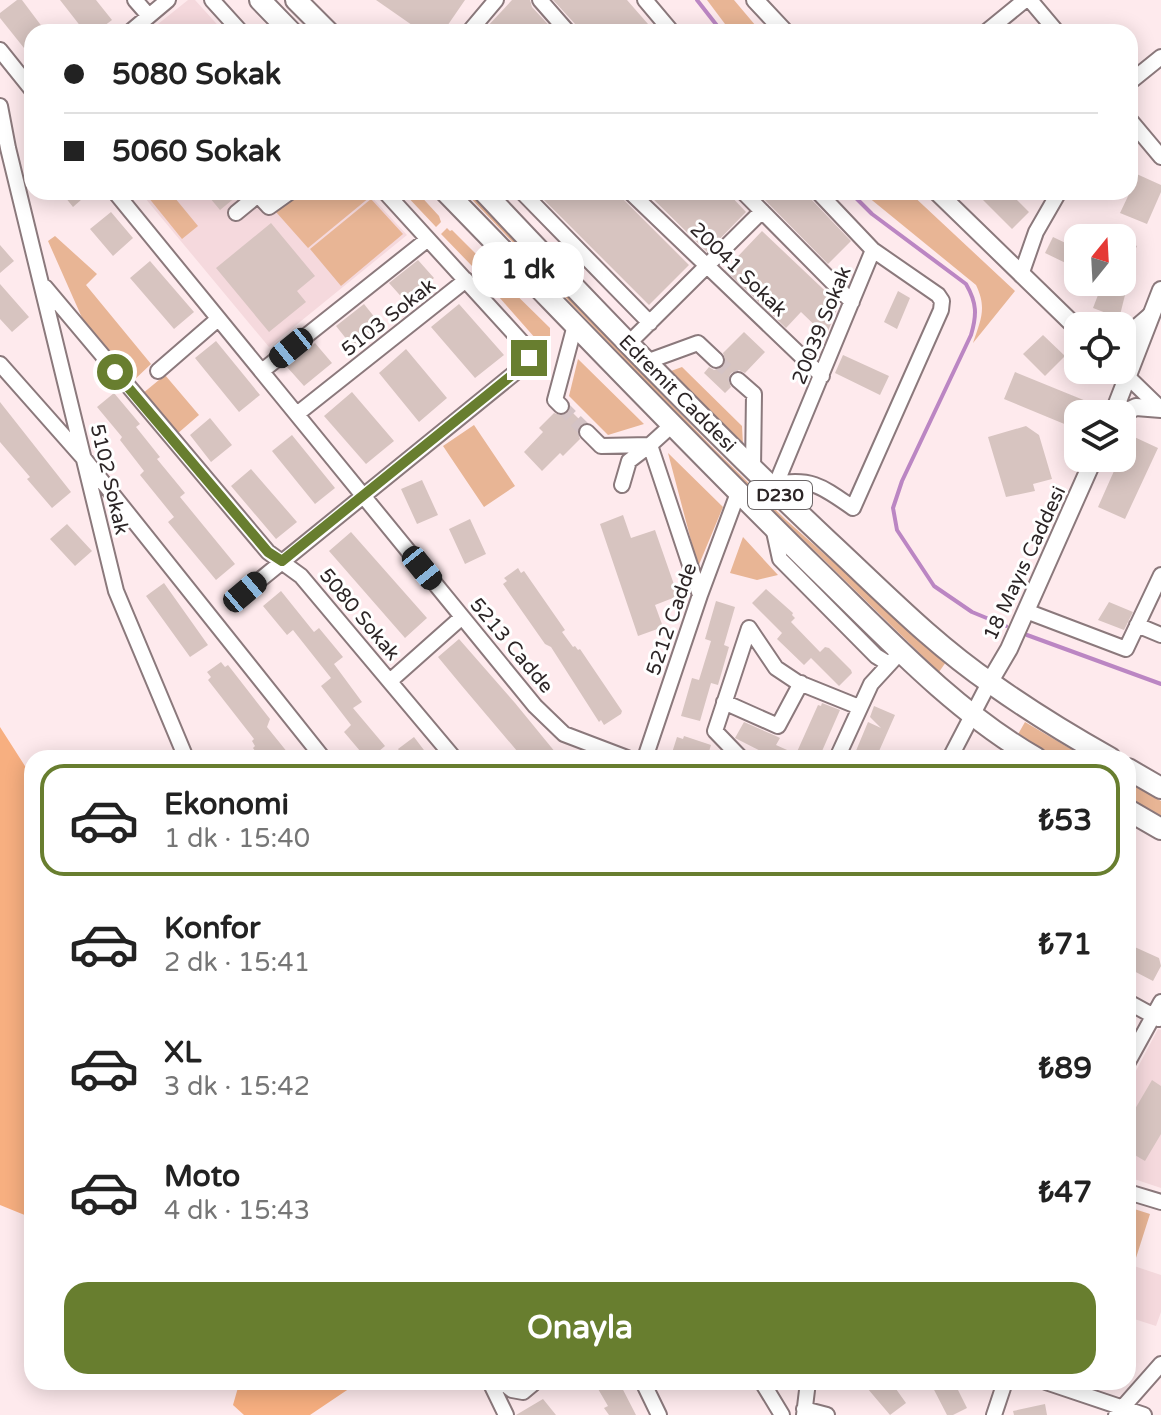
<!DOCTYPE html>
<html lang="tr">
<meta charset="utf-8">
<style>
body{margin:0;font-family:"Varela Round",sans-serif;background:#f2f2f2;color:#222;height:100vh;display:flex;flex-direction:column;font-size:30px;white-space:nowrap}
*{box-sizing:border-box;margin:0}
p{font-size:26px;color:#767676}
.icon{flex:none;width:44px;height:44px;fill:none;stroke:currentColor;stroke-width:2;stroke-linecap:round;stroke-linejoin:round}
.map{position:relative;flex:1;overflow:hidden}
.side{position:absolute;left:24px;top:750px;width:1112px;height:640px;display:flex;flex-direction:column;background:#fff;border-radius:24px;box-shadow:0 4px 20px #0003}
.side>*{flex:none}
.hud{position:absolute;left:24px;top:24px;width:1114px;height:176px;border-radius:24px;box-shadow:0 4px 20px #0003;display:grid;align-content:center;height:176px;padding:0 40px;background:#fff}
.needle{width:52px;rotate:18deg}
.fabs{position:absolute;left:1064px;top:224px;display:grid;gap:16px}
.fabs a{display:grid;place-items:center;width:72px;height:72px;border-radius:16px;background:#fff;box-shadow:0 4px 20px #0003;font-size:40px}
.end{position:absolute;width:36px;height:36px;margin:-18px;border:10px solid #687e2f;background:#fff;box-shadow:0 0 0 4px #fff}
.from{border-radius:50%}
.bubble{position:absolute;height:56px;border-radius:24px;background:#fff;box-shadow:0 4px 20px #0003;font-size:26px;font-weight:700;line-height:56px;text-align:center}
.car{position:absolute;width:24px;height:48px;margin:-24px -12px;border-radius:10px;box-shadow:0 0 6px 2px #0007;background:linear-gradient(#222 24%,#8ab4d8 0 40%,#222 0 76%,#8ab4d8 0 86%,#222 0)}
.hud b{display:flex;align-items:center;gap:28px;height:76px;font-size:30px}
.hud b+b{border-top:2px solid #e0e0e0}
.hud i{width:20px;height:20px;background:#222}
ul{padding:14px 0 0;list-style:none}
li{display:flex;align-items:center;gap:24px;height:112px;margin:0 16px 12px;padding:0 24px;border:4px solid transparent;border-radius:24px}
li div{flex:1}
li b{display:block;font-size:30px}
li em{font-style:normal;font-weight:700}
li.on{border-color:#687e2f}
li>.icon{width:72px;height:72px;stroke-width:1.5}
.action{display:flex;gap:16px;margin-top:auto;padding:16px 40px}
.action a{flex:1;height:92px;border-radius:24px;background:#687e2f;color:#fff;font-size:32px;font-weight:700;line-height:92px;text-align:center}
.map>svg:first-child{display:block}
.built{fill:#f5d9dd}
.green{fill:#e8b595}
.forest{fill:#f7af80}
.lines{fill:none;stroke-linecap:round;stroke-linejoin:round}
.stream{stroke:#bb86c3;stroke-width:4}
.building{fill:#d7c4c0}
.minor-tunnel{stroke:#d4c3c5;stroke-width:14;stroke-dasharray:14 7;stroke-linecap:butt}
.minor-casing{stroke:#8b797c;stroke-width:18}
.major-casing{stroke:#8b797c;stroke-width:20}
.highway-casing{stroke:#8b797c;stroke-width:24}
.minor{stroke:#fff;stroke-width:14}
.major{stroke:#fff;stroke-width:16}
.highway{stroke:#fff;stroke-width:20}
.route{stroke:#687e2f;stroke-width:10}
.labels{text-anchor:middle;stroke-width:6;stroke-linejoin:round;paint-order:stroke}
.shield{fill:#fff;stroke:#6b6667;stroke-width:2}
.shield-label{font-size:18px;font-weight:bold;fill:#2c2526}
.street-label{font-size:20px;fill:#2c2526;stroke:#fff}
</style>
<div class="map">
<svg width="1161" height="1415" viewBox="0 0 1161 1415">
<rect width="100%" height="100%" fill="#feeaed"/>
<path class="built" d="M188 0H195L224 32H148Z
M140 192H367L407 235 269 347Z
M1158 1029 1161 1030V1188L1128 1177V1086Z
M1128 1264 1161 1275V1312L1156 1326 1128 1317Z"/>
<path class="green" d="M707 0H734L761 32H731Z
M144 192H170L198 226 182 239Z
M301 192H366L370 197 308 248 276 212Z
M403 192H417L439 216 441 222 436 227Z
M465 192H469L711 446 786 520 946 662 939 672 709 448Z
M862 192H909L1015 291 973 343C981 319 987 308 976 285Z
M371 199 403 234 341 286 310 249Z
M447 228 450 231 452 230 476 254 474 256 478 260 472 266 441 234Z
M55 236 97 274 86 285 151 364 132 382 83 320 48 241Z
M484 268 489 273 492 271 550 328V341L543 347 477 272Z
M578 359 644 424 608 435 569 396Z
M682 367 742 426 743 445 671 371Z
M165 375 199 415 177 434 142 394Z
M474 425 515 486 484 507 443 446Z
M668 453 723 507 698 567Z
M743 537 778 575 757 580 730 573Z
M1025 722 1086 758H1055L1017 736Z
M1128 782 1161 801V820L1128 801Z
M1128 1207 1150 1214 1135 1261 1128 1258Z"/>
<path class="forest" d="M0 727 32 777V1218L0 1205Z
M257 1382H359L310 1415H244L233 1405 239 1384Z"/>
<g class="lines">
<path class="stream" d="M697 0 722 32
M850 192 872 214 966 284C977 303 977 315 971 335L902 481 893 508 897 530 934 586 972 612 1006 626
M1027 635 1161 684"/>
</g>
<path class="building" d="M17 0H22L46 32H32V58L0 18V13Z
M60 0H96L112 20 96 32H85Z
M376 0H465L443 32H422Z
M512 0H530L532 7 555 32H485L486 28Z
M553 0H627L655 32H578L576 25Z
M1130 171 1161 185V192L1147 224 1120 213 1130 192Z
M61 192H90L73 207Z
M205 192H242L220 210Z
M536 192H616L689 265 649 305Z
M646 192H727L746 212 707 252Z
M757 192H808L811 199 851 241 828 264Z
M975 192H1009L1029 212 1012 229Z
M111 212 133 238 113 256 90 229Z
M271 223 315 276 297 291 306 302 269 332 216 268Z
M762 231 839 304 826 336 801 312 786 328 725 270Z
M1053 237 1078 249V260L1074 267 1045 253Z
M1122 239 1137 246 1122 279Z
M0 245 14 261 0 273Z
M418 260 434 278 406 302 389 283Z
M150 261 194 312 174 329 130 278Z
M1103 282H1121L1116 292 1125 295 1120 315 1114 316 1093 308Z
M0 284 29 317 12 332 0 319Z
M898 291 910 298 897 329 884 322Z
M364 304 380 324 352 346 336 326Z
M459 304 504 355 475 378 431 327Z
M744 332 765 352 745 373 739 370 731 373 728 379 731 387 725 393 704 373 709 367 714 370 723 367 726 362 723 353Z
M1043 335 1065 356 1045 376 1023 354Z
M216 341 260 395 239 412 195 358Z
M315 343 332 363 304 386 287 367Z
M406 349 447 398 419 422 379 373Z
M843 355 889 376 880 395 835 373Z
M1015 372 1086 401 1078 414 1074 428 1004 399Z
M352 392 394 441 366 464 324 416Z
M114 393 140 424 136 427 160 457 157 459 185 493 180 497 235 564 216 580 168 522 174 517 140 475 144 471 120 440 122 437 97 407Z
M0 402 71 492 52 508 27 479 30 477 0 442Z
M570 410 583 423 577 430 580 439 563 456 560 453 542 471 524 452 543 432 539 428 554 413 563 416Z
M210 418 232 445 211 462 190 435Z
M1026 426 1039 435 1052 479 1033 484 1035 491 1006 497 988 437Z
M292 435 335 488 315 504 272 451Z
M1130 435 1158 448 1125 519 1098 507Z
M251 469 297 522 276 539 231 486Z
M422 480 438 515 417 524 401 489Z
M623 515 631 538 655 530 678 596 655 605 663 627 638 636 600 524Z
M470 519 486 554 465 564 449 529Z
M67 524 92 551 75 566 50 539Z
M351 532 427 618 405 638 329 551Z
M518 568 521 573 524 571 565 630 562 632 573 647 575 646 578 650 580 649 622 711 621 714 604 725 601 720 599 722 551 647 545 644 503 584 507 581 504 578Z
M164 583 208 645 190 657 146 596Z
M766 589 793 613 792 615 795 618 791 622 820 652 825 647 829 648 851 670 852 673 839 686 811 658 804 665 777 639 782 633 752 603Z
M281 591 314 632 319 628 343 657 334 664 362 702 353 708 385 746 371 758H366L344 732 351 725 321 686 331 678 293 630 287 635 263 606Z
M716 601 735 607 724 645 729 647 718 685 711 683 700 721 681 716 692 678 699 680 711 641 705 639Z
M1109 602 1133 612 1124 630 1098 620Z
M459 639 515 703 560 758H523L462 686 438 657Z
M221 662 225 667 228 665 270 719 267 727 292 758H260L253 748 255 746 252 741 254 739 208 680 211 677 207 672Z
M822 703 840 710 819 758H774L735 738 744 722 776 736 780 738 776 745 796 754 818 705 821 706Z
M874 706 895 715 876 758H853L868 722 881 728 870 717Z
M684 736 711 745 707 758 671 756 677 737 683 739Z
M414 737 430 758H405L398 749Z
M1128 944 1159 958 1161 966 1153 981 1128 968Z
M1152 1080 1161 1086V1134L1145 1161 1128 1151V1121Z
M594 1382H619L636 1415H609L604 1408 608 1406Z
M862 1382H891L906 1403 890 1415Z
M930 1382H954L967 1408 953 1415H947Z
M543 1399 556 1415H516Z
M1045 1404 1047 1415H1014L1013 1411Z"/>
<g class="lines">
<path class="minor-tunnel" d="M716 360 738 380
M561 406 587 432"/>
<g class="minor-casing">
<path id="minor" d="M135 0 149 16
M212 0 241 32
M540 0 568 32
M645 0 672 32
M1030 0 1057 32
M130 32 168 0
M469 32 496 0
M986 32 1025 0
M0 50 32 90
M1130 82 1161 57
M0 106 8 148 116 591 186 758
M1130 120 1161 157
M115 192 535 706 564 734 627 758
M522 192 650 323
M630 192 822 376
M743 192 852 302
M236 213 258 195 269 207 290 192
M1021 275 1036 232 1059 192
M45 287 268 552 301 576 454 758
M1122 333 1137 326 1152 313
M628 344 762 211
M646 362 698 343 716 360
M0 364 86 461 323 758
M158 371 218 319
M262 371 428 239
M1128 377 1161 409
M738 380 754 394 753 469
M561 406 555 400 575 325
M297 414 466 280
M672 425 650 445 700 595
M587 432 601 446 650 445
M776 484C812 477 824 488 853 508L941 310 942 301 938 295 873 250
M622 485 629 461 650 445
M774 489 873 250 818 192
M773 527 780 559 876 656 889 664
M245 592 527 363 529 350 385 192
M1026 611 1126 649 1161 575
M1137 625 1161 635
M390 681 462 617
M724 702 778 726 801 683
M645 758 700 595 738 493
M741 758 715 731 749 628 776 668 797 682 859 707
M837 758 871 684 894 659
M950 758 989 683
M1128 1002 1159 1019
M1128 1062 1161 1002
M1128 1192 1161 1202
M490 1382 506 1415
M502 1382 512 1390 523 1392 535 1382
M643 1382 659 1415
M762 1382 782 1415
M1046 1382 1144 1415
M804 1409 827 1415
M804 1415 808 1382
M994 1415 1005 1382
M1116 1415 1161 1364"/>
</g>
<g class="major-casing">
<path id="major" d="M755 0 785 32
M937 192 1078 329
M1113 414 1161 290
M1121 414 1136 407 1161 409
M989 683 1009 649 1094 458"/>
</g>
<g class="highway-casing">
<path id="highway" d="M260 0 291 32
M296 0 328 32
M446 192C569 318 690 446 816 569 883 634 954 711 1036 758
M484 192C596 311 709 429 828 541 881 590 932 643 992 684 1030 711 1069 735 1110 758
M1128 769 1161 788
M1128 810 1161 829"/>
</g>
<use href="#minor" class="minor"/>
<use href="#major" class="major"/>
<use href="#highway" class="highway"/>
</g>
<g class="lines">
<path class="route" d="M115 372 268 552 282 561 527 363 529 358"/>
</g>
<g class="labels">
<rect class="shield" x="748" y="481" width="64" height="28" rx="6"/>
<g class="shield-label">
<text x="780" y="501">D230</text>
</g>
<g class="street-label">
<text transform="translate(739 269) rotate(44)" y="7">20041 Sokak</text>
<text transform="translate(388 317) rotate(-38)" y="7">5103 Sokak</text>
<text transform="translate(821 325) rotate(-68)" y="7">20039 Sokak</text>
<text transform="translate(678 393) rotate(45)" y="7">Edremit Caddesi</text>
<text transform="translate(110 479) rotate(77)" y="7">5102 Sokak</text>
<text transform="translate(1024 563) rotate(-65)" y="7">18 Mayıs Caddesi</text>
<text transform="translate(360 614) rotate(50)" y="7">5080 Sokak</text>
<text transform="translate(671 619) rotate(-71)" y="7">5212 Cadde</text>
<text transform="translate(512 645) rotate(50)" y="7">5213 Cadde</text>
</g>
</g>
</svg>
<div class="fabs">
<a><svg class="needle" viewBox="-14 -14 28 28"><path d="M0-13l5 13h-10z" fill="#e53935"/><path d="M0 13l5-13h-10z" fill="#767676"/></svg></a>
<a><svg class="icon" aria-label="locate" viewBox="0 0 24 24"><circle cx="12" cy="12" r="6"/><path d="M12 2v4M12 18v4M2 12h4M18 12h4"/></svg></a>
<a><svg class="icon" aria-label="layers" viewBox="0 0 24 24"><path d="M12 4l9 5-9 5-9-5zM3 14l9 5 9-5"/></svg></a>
</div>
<i class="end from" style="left:115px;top:372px"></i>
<i class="end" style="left:529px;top:358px"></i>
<div class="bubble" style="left:472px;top:242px;width:112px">1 dk</div>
<i class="car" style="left:291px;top:348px;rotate:231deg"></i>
<i class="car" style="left:422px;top:568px;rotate:141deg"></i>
<i class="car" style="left:245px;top:592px;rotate:50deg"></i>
<div class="hud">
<b><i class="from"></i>5080 Sokak</b>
<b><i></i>5060 Sokak</b>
</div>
<section class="side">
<ul>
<li class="on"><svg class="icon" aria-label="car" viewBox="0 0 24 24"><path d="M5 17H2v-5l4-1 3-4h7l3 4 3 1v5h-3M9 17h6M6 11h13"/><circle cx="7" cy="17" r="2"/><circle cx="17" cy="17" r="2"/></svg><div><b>Ekonomi</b><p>1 dk · 15:40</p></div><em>₺53</em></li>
<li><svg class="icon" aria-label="car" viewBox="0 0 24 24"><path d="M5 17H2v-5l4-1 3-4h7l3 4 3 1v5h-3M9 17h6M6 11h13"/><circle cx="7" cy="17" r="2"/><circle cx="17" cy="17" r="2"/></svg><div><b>Konfor</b><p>2 dk · 15:41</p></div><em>₺71</em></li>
<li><svg class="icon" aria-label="car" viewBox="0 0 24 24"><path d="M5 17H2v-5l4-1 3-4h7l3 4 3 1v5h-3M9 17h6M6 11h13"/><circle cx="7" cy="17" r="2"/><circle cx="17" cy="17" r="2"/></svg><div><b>XL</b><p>3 dk · 15:42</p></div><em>₺89</em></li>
<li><svg class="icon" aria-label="car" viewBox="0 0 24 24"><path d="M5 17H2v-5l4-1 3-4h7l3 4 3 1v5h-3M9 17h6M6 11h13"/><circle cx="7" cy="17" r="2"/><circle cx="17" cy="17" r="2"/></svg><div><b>Moto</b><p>4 dk · 15:43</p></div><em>₺47</em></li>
</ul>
<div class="action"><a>Onayla</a></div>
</section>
</div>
